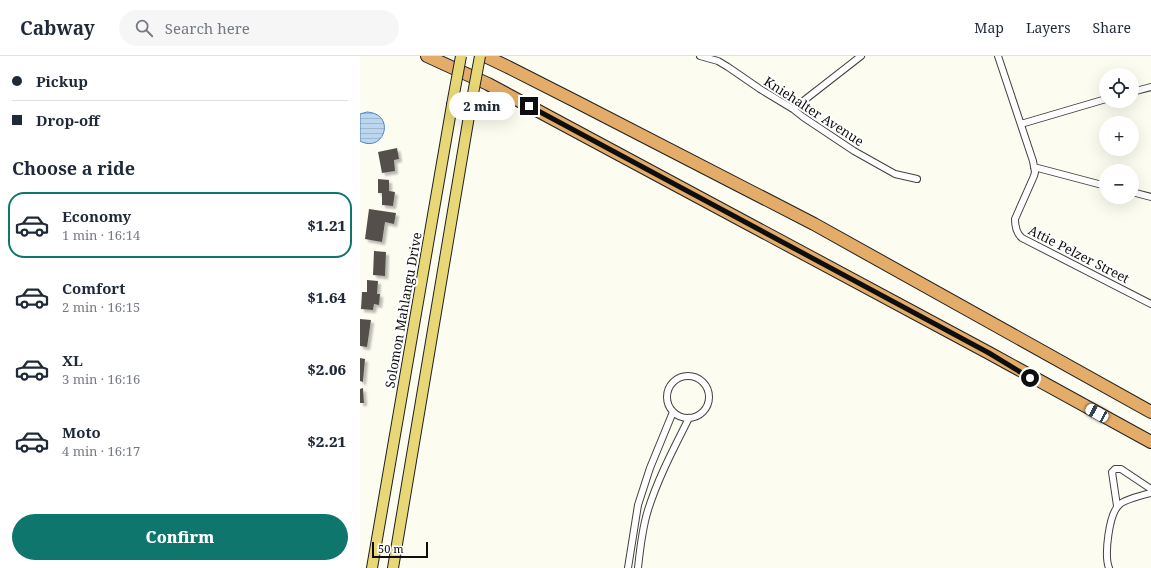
<!DOCTYPE html>
<meta charset="utf-8">
<style>
body{margin:0;font-family:"Noto Serif",serif;background:#f6f6f7;color:#1f2937;height:100vh;display:flex;flex-direction:column;font-size:15px;white-space:nowrap}
*{box-sizing:border-box;margin:0}
p{font-size:13px;color:#747a83}
.icon{flex:none;width:22px;height:22px;fill:none;stroke:currentColor;stroke-width:2;stroke-linecap:round;stroke-linejoin:round}
.map{position:relative;flex:1;overflow:hidden}
.sheet{display:flex;flex-direction:column;background:#fff;width:360px}
.sheet>*{flex:none}
.top-card{display:grid;align-content:center;height:88px;padding:0 12px;background:#fff}
.controls{position:absolute;left:739px;top:12px;display:grid;gap:8px}
.controls a{display:grid;place-items:center;width:40px;height:40px;border-radius:50%;background:#fff;box-shadow:0 4px 16px #0002;font-size:20px}
.scale{position:absolute;left:12px;bottom:10px;width:56px;box-sizing:border-box;padding-left:4px;border:2px solid #0e0e0e;border-top:0;font-size:11px;line-height:14px;white-space:nowrap;color:#0e0e0e;-webkit-text-stroke:3px #fff;paint-order:stroke}
.end{position:absolute;width:18px;height:18px;margin:-9px;border:5px solid #0e0e0e;background:#fff;box-shadow:0 0 0 2px #fff}
.from{border-radius:50%}
.bubble{position:absolute;height:28px;border-radius:14px;background:#fff;box-shadow:0 4px 16px #0002;font-size:13px;font-weight:800;line-height:28px;text-align:center}
.car{position:absolute;width:12px;height:24px;margin:-12px -6px;border-radius:5px;box-shadow:0 0 3px 1px #0007;background:linear-gradient(#fff 24%,#345 0 40%,#fff 0 76%,#345 0 86%,#fff 0)}
.top-card b{display:flex;align-items:center;gap:14px;height:38px;font-size:15px}
.top-card b+b{border-top:1px solid #e0e1e3}
.top-card i{width:10px;height:10px;background:#1f2937}
ul{padding:0;list-style:none}
li{display:flex;align-items:center;gap:12px;height:66px;margin:0 8px 6px;padding:0 4px;border:2px solid transparent;border-radius:16px}
li div{flex:1}
li b{display:block;font-size:15px}
li em{font-style:normal;font-weight:800}
li.selected{border-color:#0f766e}
li>.icon{width:36px;height:36px;stroke-width:1.5}
h2{padding:0 12px;font-size:18px;line-height:48px}
.primary-button{display:flex;gap:8px;margin-top:auto;padding:8px 12px}
.primary-button a{flex:1;height:46px;border-radius:24px;background:#0f766e;color:#fff;font-size:16px;font-weight:800;line-height:46px;text-align:center}
header{display:flex;align-items:center;gap:24px;box-sizing:border-box;height:56px;padding:0 20px;background:#fff;border-bottom:1px solid #e0e1e3}
header strong{font-size:19px}
nav{display:flex;gap:22px;margin-inline-start:auto;font-size:14px}
.search{width:280px;height:36px;background:#f6f6f7;display:flex;align-items:center;gap:10px;box-sizing:border-box;padding:0 14px;border-radius:22px;color:#747a83;font-size:15px}
main{display:flex;flex:1;min-height:0}
.map>svg:first-child{display:block}
.water{fill:url(#water-rules);stroke:#4b85bd}
.building{fill:#55504c;filter:url(#shadow)}
.lines{fill:none;stroke-linecap:round;stroke-linejoin:round}
.minor-casing{stroke:#414141;stroke-width:8}
.primary-casing{stroke:#1f1f1f;stroke-width:12}
.motorway-casing{stroke:#1f1f1f;stroke-width:14}
.minor{stroke:#fff;stroke-width:6}
.primary{stroke:#e8d776;stroke-width:10}
.motorway{stroke:#e3ac69;stroke-width:12}
.primary-bridge-casing{stroke:#1f1f1f;stroke-width:12;stroke-linecap:butt}
.primary-bridge{stroke:#e8d776;stroke-width:10}
.route{stroke:#0e0e0e;stroke-width:5}
.labels{text-anchor:middle;stroke-width:4;stroke-linejoin:round;paint-order:stroke}
.street-label{font-size:13px;fill:#0e0e0e;stroke:#fff}
</style>
<header>
<strong>Cabway</strong>
<div class="search"><svg class="icon" aria-label="search" viewBox="0 0 24 24"><circle cx="10" cy="10" r="6"/><path d="M15 15l6 6"/></svg>Search here</div>
<nav><a>Map</a><a>Layers</a><a>Share</a></nav>
</header>
<main>
<section class="sheet">
<div class="top-card">
<b><i class="from"></i>Pickup</b>
<b><i></i>Drop-off</b>
</div>
<h2>Choose a ride</h2>
<ul>
<li class="selected"><svg class="icon" aria-label="car" viewBox="0 0 24 24"><path d="M5 17H2v-5l4-1 3-4h7l3 4 3 1v5h-3M9 17h6M6 11h13"/><circle cx="7" cy="17" r="2"/><circle cx="17" cy="17" r="2"/></svg><div><b>Economy</b><p>1 min · 16:14</p></div><em>$1.21</em></li>
<li><svg class="icon" aria-label="car" viewBox="0 0 24 24"><path d="M5 17H2v-5l4-1 3-4h7l3 4 3 1v5h-3M9 17h6M6 11h13"/><circle cx="7" cy="17" r="2"/><circle cx="17" cy="17" r="2"/></svg><div><b>Comfort</b><p>2 min · 16:15</p></div><em>$1.64</em></li>
<li><svg class="icon" aria-label="car" viewBox="0 0 24 24"><path d="M5 17H2v-5l4-1 3-4h7l3 4 3 1v5h-3M9 17h6M6 11h13"/><circle cx="7" cy="17" r="2"/><circle cx="17" cy="17" r="2"/></svg><div><b>XL</b><p>3 min · 16:16</p></div><em>$2.06</em></li>
<li><svg class="icon" aria-label="car" viewBox="0 0 24 24"><path d="M5 17H2v-5l4-1 3-4h7l3 4 3 1v5h-3M9 17h6M6 11h13"/><circle cx="7" cy="17" r="2"/><circle cx="17" cy="17" r="2"/></svg><div><b>Moto</b><p>4 min · 16:17</p></div><em>$2.21</em></li>
</ul>
<div class="primary-button"><a>Confirm</a></div>
</section>
<div class="map">
<svg width="791" height="512" viewBox="0 0 791 512">
<defs>
<pattern id="water-rules" width="6" height="5" patternUnits="userSpaceOnUse"><rect width="6" height="5" fill="#bbd7ef"/><path d="M0 2.5h6" fill="none" stroke="#a0b7cc"/></pattern>
<filter id="shadow"><feDropShadow dx="3" dy="3" stdDeviation="1" flood-color="#0004"/></filter>
</defs>
<rect width="100%" height="100%" fill="#fdfcf1"/>
<path class="water" d="M7 56C37 58 24 98 0 85V58Z"/>
<path class="building" d="M37 92 39 103 34 104 35 115 22 117 18 96Z
M18 123 29 124V135L35 136 33 150 22 149V137H18Z
M9 153 36 157 34 168 25 166 22 186 5 183Z
M14 195 26 196 25 220 13 219Z
M7 224 18 225 17 238H20L19 249 14 248 13 254 1 253 2 236H7Z
M0 263 11 264 7 291 0 290Z
M0 302 5 303 3 326 0 325Z
M3 332 4 347H0V333Z"/>
<g class="lines">
<g class="minor-casing">
<path id="minor" d="M340 0 358 5 368 11 400 33 433 53 443 61 494 95 535 118 557 123
M638 0 673 105 675 116 674 120 655 163C655 170 656 177 662 182L791 248
M772 36 791 31
M433 53 501 0
M661 68 746 43
M674 111 746 130
M772 136 791 141
M307 341a21 21 0 1 1 42 0a21 21 0 1 1-42 0Z
M757 450 752 416 755 413H761L791 433
M268 512 278 449 290 412 313 356
M278 512C280 493 282 473 288 454 298 422 314 392 329 362
M749 512C744 499 749 458 759 449 764 444 783 439 791 437"/>
</g>
<g class="primary-casing">
<path id="primary" d="M12 512 92 49
M33 512 110 54"/>
</g>
<g class="motorway-casing">
<path id="motorway" d="M67 0 128 28 629 297 791 386
M125 0 148 11 217 46 454 168 791 356"/>
</g>
<use href="#minor" class="minor"/>
<use href="#primary" class="primary"/>
<use href="#motorway" class="motorway"/>
<g class="primary-bridge-casing">
<path id="primary-bridge" d="M92 49 101 0
M110 54 120 0"/>
</g>
<use href="#primary-bridge" class="primary-bridge"/>
</g>
<g class="lines">
<path class="route" d="M169 50 629 297 670 322"/>
</g>
<g class="labels">
<g class="street-label">
<text transform="translate(454 55) rotate(33)" y="5">Kniehalter Avenue</text>
<text transform="translate(719 198) rotate(27)" y="5">Attie Pelzer Street</text>
<text transform="translate(43 254) rotate(-80)" y="5">Solomon Mahlangu Drive</text>
</g>
</g>
</svg>
<div class="controls">
<a><svg class="icon" aria-label="locate" viewBox="0 0 24 24"><circle cx="12" cy="12" r="6"/><path d="M12 2v4M12 18v4M2 12h4M18 12h4"/></svg></a>
<a>+</a>
<a>−</a>
</div>
<div class="scale">50 m</div>
<i class="end from" style="left:670px;top:322px"></i>
<i class="end" style="left:169px;top:50px"></i>
<div class="bubble" style="left:89px;top:36px;width:66px">2 min</div>
<i class="car" style="left:737px;top:357px;rotate:299deg"></i>
</div>
</main>
